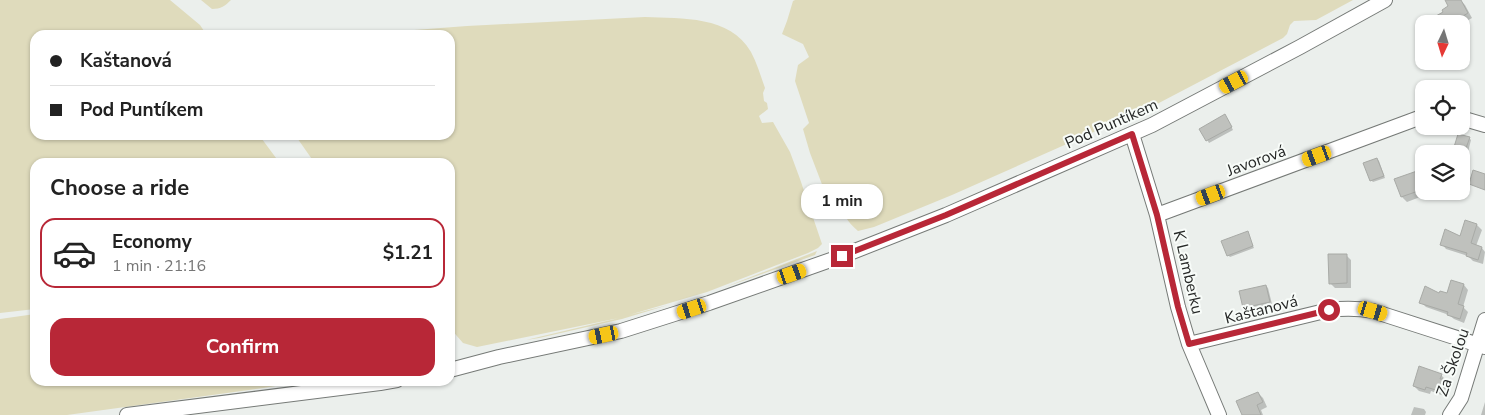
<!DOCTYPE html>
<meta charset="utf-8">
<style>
body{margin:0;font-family:"Nunito Sans",sans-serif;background:#f2f2f2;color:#222;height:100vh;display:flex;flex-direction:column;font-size:19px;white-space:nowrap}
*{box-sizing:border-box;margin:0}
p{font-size:16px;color:#767676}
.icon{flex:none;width:28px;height:28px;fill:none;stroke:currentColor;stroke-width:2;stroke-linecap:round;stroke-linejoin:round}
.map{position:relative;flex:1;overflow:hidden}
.drawer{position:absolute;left:30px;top:158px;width:425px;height:228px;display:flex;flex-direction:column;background:#fff;border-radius:15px;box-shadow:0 1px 4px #0004}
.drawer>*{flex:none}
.hud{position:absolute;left:30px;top:30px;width:425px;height:110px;border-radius:15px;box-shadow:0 1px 4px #0004;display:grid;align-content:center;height:110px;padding:0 20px;background:#fff}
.needle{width:32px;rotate:184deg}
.fabs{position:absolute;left:1415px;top:15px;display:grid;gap:10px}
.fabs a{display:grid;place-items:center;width:55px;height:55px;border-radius:10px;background:#fff;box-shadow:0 1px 4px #0004;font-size:25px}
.end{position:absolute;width:22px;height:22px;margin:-11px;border:6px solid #b82737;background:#fff;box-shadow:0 0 0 2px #fff}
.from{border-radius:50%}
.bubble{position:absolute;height:35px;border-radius:15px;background:#fff;box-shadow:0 1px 4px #0004;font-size:16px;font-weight:700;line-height:35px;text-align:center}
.car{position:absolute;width:15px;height:30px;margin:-15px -8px;border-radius:6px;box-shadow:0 0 4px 1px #0007;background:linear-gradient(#f5c518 24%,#345 0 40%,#f5c518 0 76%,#345 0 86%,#f5c518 0)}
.hud b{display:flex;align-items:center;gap:18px;height:48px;font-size:19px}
.hud b+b{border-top:1px solid #e0e0e0}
.hud i{width:12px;height:12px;background:#222}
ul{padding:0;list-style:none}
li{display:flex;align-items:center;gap:15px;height:70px;margin:0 10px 8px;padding:0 10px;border:2px solid transparent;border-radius:15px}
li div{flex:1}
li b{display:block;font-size:19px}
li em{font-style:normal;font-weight:700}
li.current{border-color:#b82737}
li>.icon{width:45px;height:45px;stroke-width:1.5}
h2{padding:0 20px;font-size:22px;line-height:60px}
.primary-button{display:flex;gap:10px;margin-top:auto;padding:10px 20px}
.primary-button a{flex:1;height:58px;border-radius:15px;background:#b82737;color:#fff;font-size:20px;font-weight:700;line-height:58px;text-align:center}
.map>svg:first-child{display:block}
.green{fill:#dfdbbc}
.shadow{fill:#0003}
.building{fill:#bfc1bd;stroke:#a8aaa6}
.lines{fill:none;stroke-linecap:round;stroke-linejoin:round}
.minor-casing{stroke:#767a77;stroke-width:16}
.minor{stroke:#fff;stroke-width:14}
.route{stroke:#b82737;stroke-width:6}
.labels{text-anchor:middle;stroke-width:4;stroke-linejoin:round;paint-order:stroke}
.street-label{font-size:16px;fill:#262827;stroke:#f8fcf9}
</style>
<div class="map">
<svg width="1485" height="415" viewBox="0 0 1485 415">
<rect width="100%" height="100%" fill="#ebefec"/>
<path class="green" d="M0 0H170L200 25 204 31 203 35H35V135H259L279 162H35V309L0 313Z
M201 0H236H231C225 6 221 9 212 9Z
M795 0H1353L1316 20 1294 21 1290 25 1287 34 1283 38 1157 104 952 195 874 227 858 231C847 222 843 213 838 200H828L810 153 803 129 809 123 795 81 798 65 809 57 803 44 782 34 787 21 793 1Z
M645 17C682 19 730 15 751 52 757 63 761 77 765 88L763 93 764 101 767 103 768 109 759 116 762 123 773 122 790 152 800 179 822 244 818 248 808 253 707 292 629 315 668 305 622 319 539 338 526 340 619 318 477 347 463 343 450 328V162H314L295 135H450V35H242V32L293 35 388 32 467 26Z
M817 251 815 255 723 288Z
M35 314V380H313L263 388 67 415H0V319Z"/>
<path class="shadow" d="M1461 1 1465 5 1472 18 1461 24H1435Z
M1227 118 1233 130 1209 143 1201 129Z
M1469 138 1471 140 1468 152 1457 149 1455 147Z
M1377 159 1379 161 1385 178 1373 182 1371 180Z
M1416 172 1421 177 1424 183V191H1427L1428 194 1407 202 1402 197 1396 180Z
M1477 225 1482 230 1476 246 1482 248 1485 252 1483 264 1473 261 1468 256 1446 249 1442 244 1461 237Z
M1247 232 1254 248 1230 257 1228 255Z
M1346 255 1351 260V288H1335L1330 283Z
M1464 285 1468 290 1463 307 1468 312 1464 323 1454 319 1449 315 1426 307 1421 302 1440 295H1448Z
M1266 286 1268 288 1272 304 1246 310 1244 308Z
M1441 375 1446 380 1445 383 1447 385 1444 396 1431 391 1430 394 1419 391 1414 386Z
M1258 393 1263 398 1267 407 1261 410 1263 415H1243Z
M1485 402V415H1481Z
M1414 407 1424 409 1426 412 1425 415H1411Z"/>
<path class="building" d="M1445 0H1461L1468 13 1450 24H1422L1443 12 1442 10 1448 6Z
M1225 114 1232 127 1206 141 1199 129Z
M1458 134 1470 137 1465 151 1454 147Z
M1377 158 1384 176 1370 181 1363 163Z
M1473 170 1485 174V190L1469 184Z
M1417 171 1424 189 1401 197 1394 179Z
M1465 220 1477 224 1471 243 1482 247 1478 260 1466 256 1467 253 1440 245 1445 229 1460 236Z
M1248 231 1253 246 1227 256 1221 241Z
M1328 254H1347V283L1329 284Z
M1451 280 1464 284 1458 304 1464 306 1460 319 1447 315 1448 312 1419 303 1425 286 1439 293 1440 291 1447 293Z
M1266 285 1270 302 1243 308 1239 291Z
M1419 366 1442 374 1440 379H1443L1439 391 1426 387 1425 390 1413 386Z
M1258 392 1263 402 1257 405 1261 415H1242L1236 401Z"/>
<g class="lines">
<g class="minor-casing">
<path id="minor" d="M1461 118 1485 125
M1132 134 1157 215 1178 307 1189 344 1219 415
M1157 215 1424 116
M1189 344 1329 310C1345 308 1357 308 1373 311L1485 347
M450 370 499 357 621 331 709 303 842 256 946 215 1152 125 1300 47 1385 0
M127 415 380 383 397 380
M1450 415 1461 398 1485 320"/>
</g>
<use href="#minor" class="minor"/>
</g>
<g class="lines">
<path class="route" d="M842 256 946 215 1132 134 1157 215 1178 307 1189 344 1329 310"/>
</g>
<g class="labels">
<g class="street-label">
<text transform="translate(1111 123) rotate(-24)" y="6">Pod Puntíkem</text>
<text transform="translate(1256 160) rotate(-20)" y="6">Javorová</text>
<text transform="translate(1189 272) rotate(77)" y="6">K Lamberku</text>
<text transform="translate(1261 309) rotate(-14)" y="6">Kaštanová</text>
<text transform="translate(1452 362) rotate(-71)" y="6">Za Školou</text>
</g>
</g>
</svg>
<div class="fabs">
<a><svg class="needle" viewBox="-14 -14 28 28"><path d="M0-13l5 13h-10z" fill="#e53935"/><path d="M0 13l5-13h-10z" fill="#767676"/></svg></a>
<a><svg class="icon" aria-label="locate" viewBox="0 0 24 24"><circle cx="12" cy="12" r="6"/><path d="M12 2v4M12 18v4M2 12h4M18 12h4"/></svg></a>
<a><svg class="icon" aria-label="layers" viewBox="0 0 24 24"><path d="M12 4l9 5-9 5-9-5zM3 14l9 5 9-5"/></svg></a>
</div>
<i class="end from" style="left:1329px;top:310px"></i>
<i class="end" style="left:842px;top:256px"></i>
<div class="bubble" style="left:801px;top:184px;width:82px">1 min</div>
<i class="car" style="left:1234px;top:82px;rotate:242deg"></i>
<i class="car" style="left:1317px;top:156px;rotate:250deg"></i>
<i class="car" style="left:1211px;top:195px;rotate:250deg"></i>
<i class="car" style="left:792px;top:274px;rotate:71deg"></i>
<i class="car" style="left:692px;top:309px;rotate:252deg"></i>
<i class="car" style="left:1373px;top:311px;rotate:107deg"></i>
<i class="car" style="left:604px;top:335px;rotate:258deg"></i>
<div class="hud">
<b><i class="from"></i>Kaštanová</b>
<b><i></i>Pod Puntíkem</b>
</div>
<section class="drawer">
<h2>Choose a ride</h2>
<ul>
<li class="current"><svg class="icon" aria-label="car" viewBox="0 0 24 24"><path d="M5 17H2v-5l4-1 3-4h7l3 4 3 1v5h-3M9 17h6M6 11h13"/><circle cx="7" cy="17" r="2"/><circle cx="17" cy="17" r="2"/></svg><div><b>Economy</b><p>1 min · 21:16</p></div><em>$1.21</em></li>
</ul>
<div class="primary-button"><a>Confirm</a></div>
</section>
</div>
